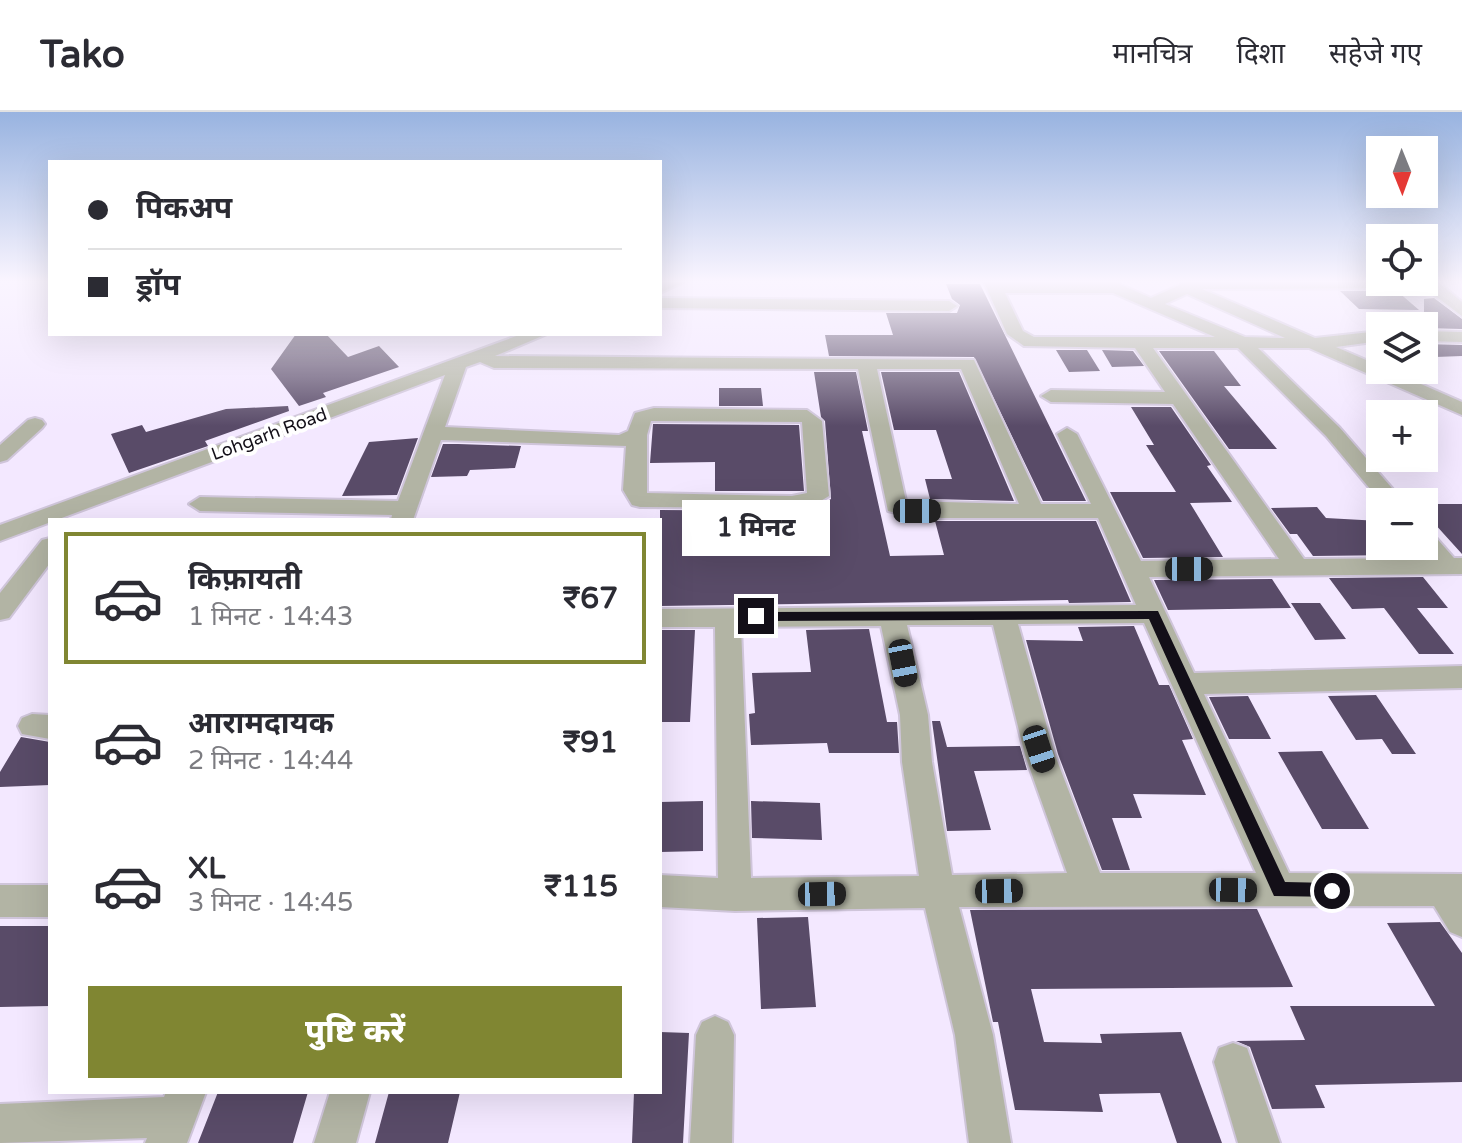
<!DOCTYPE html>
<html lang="hi">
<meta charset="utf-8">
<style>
body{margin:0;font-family:"Varela Round","Noto Sans Devanagari",sans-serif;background:#f7f7f7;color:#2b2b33;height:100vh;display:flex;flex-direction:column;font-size:30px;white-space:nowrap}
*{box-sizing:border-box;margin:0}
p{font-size:26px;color:#7c7c81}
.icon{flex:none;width:44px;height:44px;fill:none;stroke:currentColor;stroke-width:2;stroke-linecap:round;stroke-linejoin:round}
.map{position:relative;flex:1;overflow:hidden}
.drawer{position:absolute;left:48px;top:406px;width:614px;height:576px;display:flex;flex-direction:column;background:#fff;border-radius:0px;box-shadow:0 8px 32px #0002}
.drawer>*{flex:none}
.banner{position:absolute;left:48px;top:48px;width:614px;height:176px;border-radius:0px;box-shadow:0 8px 32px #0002;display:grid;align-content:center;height:176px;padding:0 40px;background:#fff}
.needle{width:52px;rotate:179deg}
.buttons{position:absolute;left:1366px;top:24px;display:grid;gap:16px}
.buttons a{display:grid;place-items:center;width:72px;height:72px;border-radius:0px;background:#fff;box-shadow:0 8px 32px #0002;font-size:40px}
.end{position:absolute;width:36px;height:36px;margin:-18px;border:10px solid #130f18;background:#fff;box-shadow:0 0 0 4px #fff}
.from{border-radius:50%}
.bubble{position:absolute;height:56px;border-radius:0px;background:#fff;box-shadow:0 8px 32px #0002;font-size:26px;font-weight:800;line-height:56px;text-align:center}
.car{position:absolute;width:24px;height:48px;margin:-24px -12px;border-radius:10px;box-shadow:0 0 6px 2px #0007;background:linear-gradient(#222 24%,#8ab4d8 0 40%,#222 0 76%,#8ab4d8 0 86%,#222 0)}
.banner b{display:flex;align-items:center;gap:28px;height:76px;font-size:30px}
.banner b+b{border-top:2px solid #e1e1e2}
.banner i{width:20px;height:20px;background:#2b2b33}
ul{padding:14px 0 0;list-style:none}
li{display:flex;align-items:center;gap:24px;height:132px;margin:0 16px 12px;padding:0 24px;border:4px solid transparent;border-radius:0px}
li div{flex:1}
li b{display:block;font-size:30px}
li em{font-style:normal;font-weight:800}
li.selected{border-color:#808632}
li>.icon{width:72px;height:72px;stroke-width:1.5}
.button{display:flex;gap:16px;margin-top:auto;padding:16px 40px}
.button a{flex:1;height:92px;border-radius:0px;background:#808632;color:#fff;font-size:32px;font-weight:800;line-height:92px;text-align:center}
header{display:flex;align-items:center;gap:48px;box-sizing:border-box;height:112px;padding:0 40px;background:#fff;border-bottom:2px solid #e1e1e2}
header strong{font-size:38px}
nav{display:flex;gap:44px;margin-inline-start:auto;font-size:28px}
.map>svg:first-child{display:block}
.building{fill:#594b68}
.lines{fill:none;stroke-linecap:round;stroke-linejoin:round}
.minor-casing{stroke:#cfc5da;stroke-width:4}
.minor{fill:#b2b4a4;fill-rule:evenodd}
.route{fill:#130f18}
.labels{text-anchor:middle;stroke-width:8;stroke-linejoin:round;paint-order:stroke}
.far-street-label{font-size:18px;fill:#130f18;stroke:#fff}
</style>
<header>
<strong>Tako</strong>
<nav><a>मानचित्र</a><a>दिशा</a><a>सहेजे गए</a></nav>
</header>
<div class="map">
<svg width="1462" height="1031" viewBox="0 0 1462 1031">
<rect width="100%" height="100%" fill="#f3e8ff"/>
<path class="building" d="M946 172H980L1086 389H1043L974 245 829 244 825 223H893L886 201H957L960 193 952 187Z
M1340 179H1397L1419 198 1359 197Z
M1434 186 1462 207V217L1424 216V187Z
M296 222H326L348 245 379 234 399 255 323 281 326 285 299 294 271 257Z
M1424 232 1462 233V244L1435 245Z
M1056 238H1087L1100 259 1069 260Z
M1102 238 1133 239 1144 254 1112 255Z
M1159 239H1214L1241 274H1224L1277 337H1229Z
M814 260H856L868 319H862L890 444 944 443 935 409H1096L1131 490 1069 491 1068 488 660 494V398L809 399 831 387 825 309 821 305Z
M881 260H959L1014 389 930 387 925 367H952L936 318H894Z
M719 276H761L763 294H719Z
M288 294 289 299 205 329 208 334 129 361 111 322 142 313 146 320 226 297Z
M1131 295H1171L1211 353 1207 354 1232 390 1190 391 1223 445 1143 446 1110 380H1176L1146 333H1154Z
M653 312 799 313 804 379H715V350L650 351Z
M418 326 397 383 342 384 369 330Z
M443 332H458L521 334 515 356 470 358 467 364 431 365Z
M1424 392H1462V442L1424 400Z
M1317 395 1326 406 1380 409V434H1397L1405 443 1313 444 1297 422H1290L1271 396Z
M1423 465 1448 496H1417L1454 542H1419L1384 496 1352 497 1329 466Z
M1272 467 1291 496 1168 498 1154 468Z
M1291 491H1320L1346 527 1315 528Z
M1134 514 1159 573H1169L1193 627 1182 628 1206 683 1133 682 1142 706H1112L1130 758H1102L1058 642 1026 528 1083 529 1078 515Z
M869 517 887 610H897L899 641H829L827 631 751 633 749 602 755 601 752 561 811 560 806 518Z
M660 518H695L690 610H660Z
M1376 583 1416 642H1392L1382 627 1356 628 1328 584Z
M1248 584 1271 627H1229L1209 585Z
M932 609H940L947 635 1020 634 1027 658 974 659 991 718 947 719Z
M21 625 50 630V673L0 675V660Z
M1322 639 1369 717H1322L1278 640Z
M703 689V739L660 740V690Z
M751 689 820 691 822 728 752 726Z
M1257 797 1293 875 1031 877 1044 930 1102 931 1100 922 1181 920 1222 1031H1177L1160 981 1099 982 1103 1000 1015 998 998 910H993L970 798Z
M808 805 816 895 761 897 757 806Z
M1440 810 1462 841V970L1315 973 1325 996 1272 997 1250 935 1236 929 1305 928 1290 894H1435L1387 811Z
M0 814H50V894L0 895Z
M660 920 689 921 683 1031H632L634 980H660Z
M218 980H308L293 1031H198Z
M389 980H460L448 1031H375Z"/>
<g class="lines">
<g class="minor-casing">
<path id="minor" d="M660 170H684L660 181Z
M984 170H1115L1151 186 1186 170H1438L1462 190V204L1425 176 1202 177 1315 226 1380 219V229L1336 235 1380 254V258H1389L1462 290V303L1309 236H1258L1340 316 1404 390H1381L1326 324 1238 236H1153L1304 447 1427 446 1417 434H1424V419L1432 421 1454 446H1462V462L1149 465 1194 561 1462 554V576L1204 582 1289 761 1462 762V825L1450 820 1434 794 959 795 993 923 1011 1031H969L955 923 925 796 735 799 660 795V763L718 766 715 515H660V497L1136 493 1098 406H917L888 399 858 257 494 256 480 250 466 255 445 315 619 323 628 319 635 301 654 296 807 298 822 309 829 384 809 396 640 395 632 393 623 378 626 334 441 328 413 408H391L392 403 200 399 189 392 200 385 398 389 445 263 0 429V413L522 222H547L495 244 974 248 1041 392H1091L1057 322 1067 316 1077 322 1141 449 1279 447 1173 292 1051 290 1041 284 1051 278 1165 280 1135 236 1024 234 1007 222ZM1005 181H1113L1215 225H1034L1023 219ZM1187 182 1285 226 1245 225 1165 192ZM877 257H961L1019 392 906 389ZM651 309 802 310 807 381 792 384 647 381V323ZM1144 511 1256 761H1100L1055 643 1018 512ZM907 513H993L1025 643 1067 761 952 763 932 650 928 603ZM881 514 900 603 902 650 919 764 751 766 741 515Z
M660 186 949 189 957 194 949 199 660 196Z
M1424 219 1462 220V230L1424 229Z
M35 306 42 308 45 312 42 316 7 348 0 350V333L28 308Z
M50 426V451L9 506 0 508V481L42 428Z
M32 602 50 603V627L22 622 18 614 22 606Z
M0 773H50V805H0Z
M715 904 728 910 734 923 732 1031H690L696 923 702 910Z
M1233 931 1247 936 1280 1031H1238L1214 950 1219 936Z
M166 980H206L187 1031H145L147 1026 0 1031V992L164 985Z
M330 980H370L356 1031H314Z"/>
</g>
<use href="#minor" class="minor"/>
</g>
<linearGradient id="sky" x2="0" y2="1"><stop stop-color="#98b3e0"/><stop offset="0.54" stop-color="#faf5ff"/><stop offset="1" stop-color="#faf5ff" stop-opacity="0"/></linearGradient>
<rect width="1462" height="314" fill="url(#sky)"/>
<path class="route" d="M1158 499 1285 770 1332 771 1338 773V785L1274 784 1149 507 756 509 749 504 756 500Z"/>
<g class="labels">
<g class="far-street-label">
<text transform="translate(269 322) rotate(-20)" y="6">Lohgarh Road</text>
</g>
</g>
</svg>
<div class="buttons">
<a><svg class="needle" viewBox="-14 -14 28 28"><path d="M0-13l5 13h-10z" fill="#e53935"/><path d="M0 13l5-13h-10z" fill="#7c7c81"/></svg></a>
<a><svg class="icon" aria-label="locate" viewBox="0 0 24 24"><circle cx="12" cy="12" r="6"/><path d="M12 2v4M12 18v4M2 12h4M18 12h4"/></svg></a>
<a><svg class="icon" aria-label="layers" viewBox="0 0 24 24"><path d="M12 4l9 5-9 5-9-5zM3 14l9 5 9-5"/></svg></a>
<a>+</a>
<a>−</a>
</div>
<i class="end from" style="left:1332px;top:779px"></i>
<i class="end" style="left:756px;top:504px"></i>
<div class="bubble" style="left:682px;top:388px;width:148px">1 मिनट</div>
<i class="car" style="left:917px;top:399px;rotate:90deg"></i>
<i class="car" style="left:1189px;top:457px;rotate:90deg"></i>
<i class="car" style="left:903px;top:551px;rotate:169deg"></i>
<i class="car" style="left:1039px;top:637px;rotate:162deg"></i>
<i class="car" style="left:1233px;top:778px;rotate:91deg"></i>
<i class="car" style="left:999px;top:779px;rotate:89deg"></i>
<i class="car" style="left:822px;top:782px;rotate:89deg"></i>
<div class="banner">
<b><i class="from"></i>पिकअप</b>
<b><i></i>ड्रॉप</b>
</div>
<section class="drawer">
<ul>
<li class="selected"><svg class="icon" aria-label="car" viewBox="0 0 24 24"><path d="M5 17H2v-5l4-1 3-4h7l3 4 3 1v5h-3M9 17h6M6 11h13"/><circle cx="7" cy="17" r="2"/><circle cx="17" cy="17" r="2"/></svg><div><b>किफ़ायती</b><p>1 मिनट · 14:43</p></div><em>₹67</em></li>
<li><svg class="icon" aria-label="car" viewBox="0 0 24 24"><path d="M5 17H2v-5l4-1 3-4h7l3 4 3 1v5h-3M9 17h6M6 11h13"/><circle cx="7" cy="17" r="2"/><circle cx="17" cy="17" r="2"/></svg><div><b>आरामदायक</b><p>2 मिनट · 14:44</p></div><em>₹91</em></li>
<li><svg class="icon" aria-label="car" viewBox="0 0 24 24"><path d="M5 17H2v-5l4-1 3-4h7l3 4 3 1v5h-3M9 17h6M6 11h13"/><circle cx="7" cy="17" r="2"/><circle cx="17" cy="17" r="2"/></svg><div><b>XL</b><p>3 मिनट · 14:45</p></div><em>₹115</em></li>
</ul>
<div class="button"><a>पुष्टि करें</a></div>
</section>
</div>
